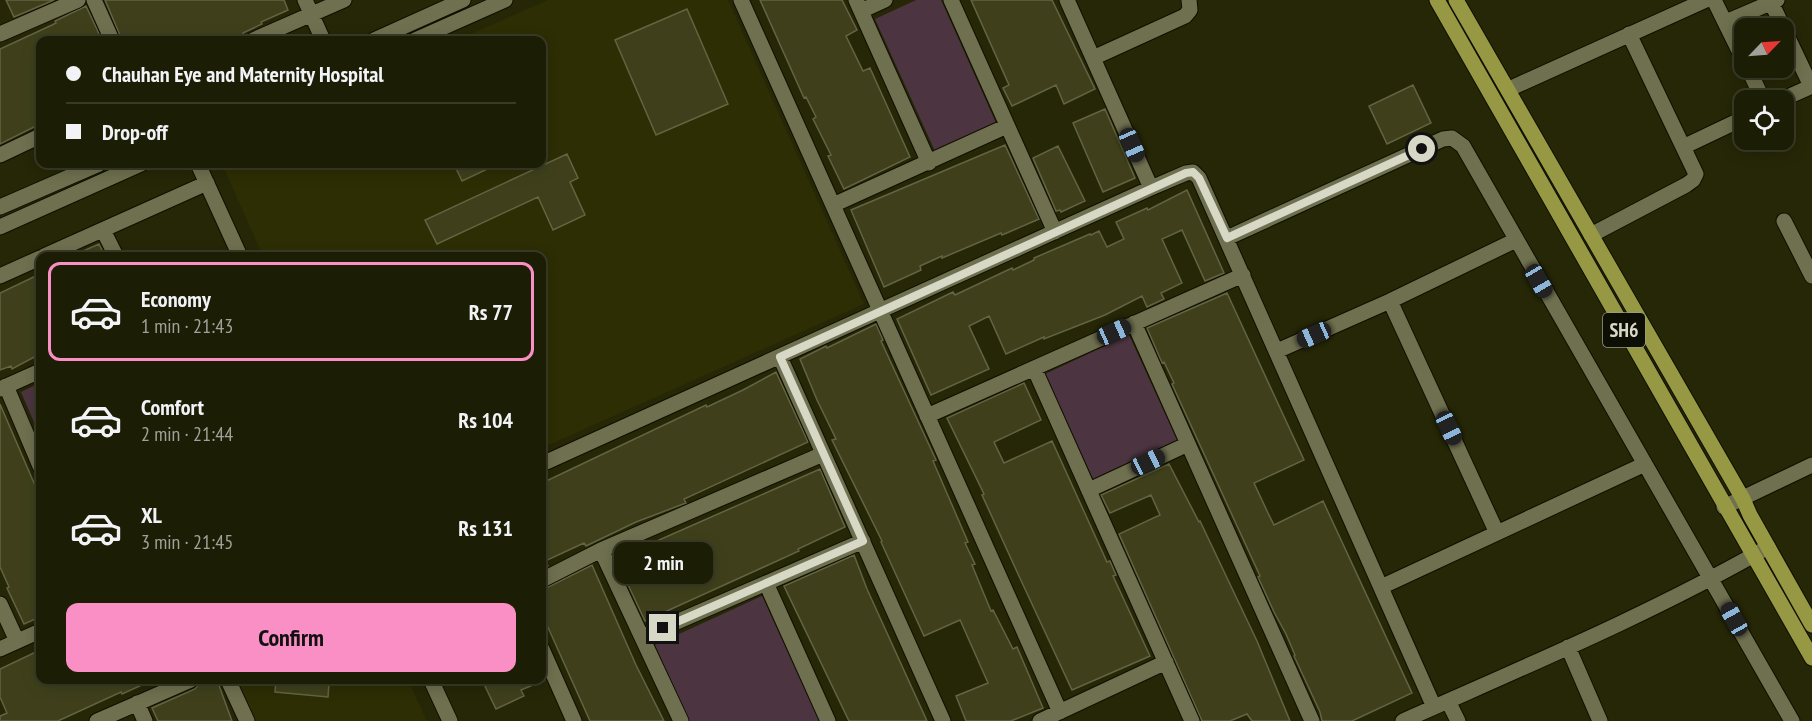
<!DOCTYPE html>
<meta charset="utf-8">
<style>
body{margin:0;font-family:"PT Sans Narrow",sans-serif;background:#292a13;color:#f1f3f6;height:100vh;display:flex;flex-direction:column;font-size:22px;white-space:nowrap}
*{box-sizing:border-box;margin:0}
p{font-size:20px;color:#a0a29a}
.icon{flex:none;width:33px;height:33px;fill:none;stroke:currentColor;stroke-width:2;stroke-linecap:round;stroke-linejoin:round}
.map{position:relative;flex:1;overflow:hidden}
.details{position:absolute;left:36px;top:252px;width:510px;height:432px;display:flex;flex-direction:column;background:#1c1d05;border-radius:12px;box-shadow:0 3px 15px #0003,0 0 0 2px #3a3b27}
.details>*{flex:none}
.hud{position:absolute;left:36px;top:36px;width:510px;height:132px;border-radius:12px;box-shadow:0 3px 15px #0003,0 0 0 2px #3a3b27;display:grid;align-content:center;height:132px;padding:0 30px;background:#1c1d05}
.needle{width:39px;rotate:65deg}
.fabs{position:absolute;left:1734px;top:18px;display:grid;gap:12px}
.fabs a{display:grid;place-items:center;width:60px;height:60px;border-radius:12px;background:#1c1d05;box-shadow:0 3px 15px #0003,0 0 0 2px #3a3b27;font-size:30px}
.end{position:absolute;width:27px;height:27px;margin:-14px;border:8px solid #d7d9c6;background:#111;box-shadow:0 0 0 3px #111}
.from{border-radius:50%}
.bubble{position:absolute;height:42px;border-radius:12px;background:#1c1d05;box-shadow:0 3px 15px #0003,0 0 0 2px #3a3b27;font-size:20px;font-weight:800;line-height:42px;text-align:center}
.car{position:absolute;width:18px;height:36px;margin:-18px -9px;border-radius:8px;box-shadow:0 0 4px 2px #0007;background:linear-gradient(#222 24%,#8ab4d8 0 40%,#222 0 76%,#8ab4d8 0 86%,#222 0)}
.hud b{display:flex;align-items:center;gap:21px;height:57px;font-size:22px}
.hud b+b{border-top:2px solid #3a3b27}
.hud i{width:15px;height:15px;background:#f1f3f6}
ul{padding:10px 0 0;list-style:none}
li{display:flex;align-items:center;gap:18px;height:99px;margin:0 12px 9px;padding:0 18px;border:3px solid transparent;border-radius:12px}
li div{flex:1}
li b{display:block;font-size:22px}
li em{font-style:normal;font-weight:800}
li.active{border-color:#fa8fc6}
li>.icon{width:54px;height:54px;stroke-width:1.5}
.action{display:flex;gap:12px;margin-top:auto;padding:12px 30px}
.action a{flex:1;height:69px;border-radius:12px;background:#fa8fc6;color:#111;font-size:24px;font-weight:800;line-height:69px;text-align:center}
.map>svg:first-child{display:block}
.built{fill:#2d2e04}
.green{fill:#4c3540}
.building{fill:#3f401b;stroke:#636443;stroke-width:1.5}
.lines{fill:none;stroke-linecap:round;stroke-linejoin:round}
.minor-casing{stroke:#0f0f00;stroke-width:17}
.major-casing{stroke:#0f0f00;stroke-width:17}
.minor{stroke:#6f704f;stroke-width:15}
.major{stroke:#969843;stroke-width:15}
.route{stroke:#d7d9c6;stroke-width:8}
.labels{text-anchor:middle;stroke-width:4.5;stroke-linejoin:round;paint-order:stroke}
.shield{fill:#0e0f04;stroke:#9b9c8c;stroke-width:1.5}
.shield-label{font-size:20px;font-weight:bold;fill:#d7d9c6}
</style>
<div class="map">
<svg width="1812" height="721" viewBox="0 0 1812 721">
<rect width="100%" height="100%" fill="#262707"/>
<path class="built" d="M548 0H728L864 304 542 448V256H263L222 164H542V40H457Z
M231 680H408L427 721H250Z"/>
<path class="green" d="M916 0H941L996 123 935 151 875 19Z
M1129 335 1177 440 1093 479 1045 374Z
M40 383V436L21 392Z
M762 596 819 721H689L655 645Z"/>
<path class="building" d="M6 0H54L14 17Z
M105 0H284L288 10 261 22 262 24 243 33 244 36 233 40H122Z
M760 0H842L857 30 846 36 863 71 870 68 910 157 844 189 828 156 831 155 813 119 816 117 806 97 804 98Z
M971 0H1052L1095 89 1064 104 1056 85 1012 106 1003 88 1009 85Z
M86 6 102 40H40V124L0 144V49L52 25 56 23 55 21Z
M687 9 728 104 656 135 615 40Z
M1413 85 1431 123 1387 144 1369 106Z
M1105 109 1135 178 1103 192 1073 123Z
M1005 145 1039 219 1002 235 1001 233 942 258V256L920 266 921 270 884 287 851 210Z
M1058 146 1085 201 1061 212 1060 210 1056 211 1033 158Z
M567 154 578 178 570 182 585 215 553 230 538 197 437 244 425 220Z
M454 164H498L462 181Z
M1187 190 1224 273 1205 281 1182 230 1162 239 1182 283 1161 293 1164 299 1147 307 1142 296 1105 315 1044 339V337L1006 354 989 316 969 326 989 369 931 395 897 319 953 292 955 295 1012 268 1013 270 1034 260V258L1090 234 1091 235 1099 231 1107 247 1124 239 1116 222 1147 208 1148 210Z
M99 244 105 256H72Z
M40 274V354L12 369 11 366 0 370V293Z
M1227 293 1304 460 1254 483 1268 513 1274 525 1323 501 1412 693 1352 721H1322L1320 712 1294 656 1295 655 1286 634 1274 612 1258 577 1260 576 1172 384 1174 383 1164 362 1162 363 1147 328Z
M876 324 883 340 881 341 936 460 933 461 968 542 965 543 975 564 972 565 991 611 993 610 1013 649 1017 647 1043 708 1011 721H966L956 696 988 683 961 622 960 620 924 636 881 542 882 541 832 440 836 439 817 400 800 359 826 346 827 348Z
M776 372 808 442 684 499 686 503 636 522 586 546 584 543 545 561 548 566 542 569V483L706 405 707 407 743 390Z
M1024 383 1041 420 994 442 1004 463 1052 441 1107 562 1110 561 1116 575 1113 576 1150 656 1072 690 1018 574 982 495 984 494 947 418Z
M0 404 40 497V617L24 624 7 588 9 587 0 567Z
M1169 464 1199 522 1200 521 1257 641 1290 721H1252L1247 714 1230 721H1202L1119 534 1160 515 1151 495 1110 513 1101 495Z
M820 469 845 527 798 549 799 551 645 621 616 559Z
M854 555 867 589 927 721H849L784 586Z
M592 565 636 665 664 721H590L546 623 544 624 542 617V590Z
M40 650V680H153L122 694 121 692 58 721H0V716L7 713 0 697V669Z
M276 680 329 684 328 697 275 692Z
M482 680H545L521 690 524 696 496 709Z
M201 681 217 680 232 721H158L152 708 195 689Z"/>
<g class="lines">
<g class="minor-casing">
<path id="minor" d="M94 0 112 40
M305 0 323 40
M741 0 1060 712
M856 0 929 163
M951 0 1055 232
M1067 0 1151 188
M1714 0 1744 61
M1771 2 1811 86
M861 11 885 0
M1726 22 1777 0
M0 34 78 0
M253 40 344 0
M374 40 463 0
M415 40 505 0
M1093 58 1185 16 1190 10 1189 0
M1748 68 1763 100
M1509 89 1706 0
M1781 100 1812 86
M1683 147 1744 118
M0 155 40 136
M198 164 240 256
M833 205 1007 126
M0 207 99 164
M1784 221 1812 276
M0 227 141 164
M103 230 116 256
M1591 235 1686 185 1693 180 1696 174 1629 34
M1227 238 1443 139 1452 138 1463 146 1792 721
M44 256 207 183
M0 276 40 258
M1390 301 1497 533
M1134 323 1312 721
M1277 351 1390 301 1516 240
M780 357 943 721
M1034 368 1192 721
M6 386 40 466
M0 389 40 371
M927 416 1243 275
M542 464 1151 188 1186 173 1193 172 1199 178 1434 707
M1089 490 1188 444
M1724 507 1812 465
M601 550 681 721
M542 580 601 550 823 454
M766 583 828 721
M1381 587 1645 464
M0 604 17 641
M642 637 863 541
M1568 647 1600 721
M0 649 40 631
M542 649 574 721
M228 680 247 721
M431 680 450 721
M1448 701 1458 721
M137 703 145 721
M97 721 191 680
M1040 721 1166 662
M1403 721C1526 666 1651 614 1768 547"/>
</g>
<g class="major-casing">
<path id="major" d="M1437 0 1812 658
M1456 0 1743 499 1750 515 1812 625"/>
</g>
<use href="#minor" class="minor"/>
<use href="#major" class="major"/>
</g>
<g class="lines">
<path class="route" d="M663 628 863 541 780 357 1186 173 1193 172 1199 178 1227 238 1422 149"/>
</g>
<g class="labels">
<rect class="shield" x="1603" y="313" width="42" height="34" rx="4.5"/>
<g class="shield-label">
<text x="1624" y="337">SH6</text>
</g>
</g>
</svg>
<div class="fabs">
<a><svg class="needle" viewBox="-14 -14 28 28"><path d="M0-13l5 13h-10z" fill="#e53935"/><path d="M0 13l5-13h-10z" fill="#a0a29a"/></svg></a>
<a><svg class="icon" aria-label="locate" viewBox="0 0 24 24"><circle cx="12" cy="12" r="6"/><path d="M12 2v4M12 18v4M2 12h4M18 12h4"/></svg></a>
</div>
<i class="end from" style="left:1422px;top:149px"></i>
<i class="end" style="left:663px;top:628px"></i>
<div class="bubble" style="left:614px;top:542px;width:99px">2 min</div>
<i class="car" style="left:1132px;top:145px;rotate:156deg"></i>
<i class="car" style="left:1539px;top:281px;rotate:150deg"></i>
<i class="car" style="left:1114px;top:332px;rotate:66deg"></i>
<i class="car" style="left:1314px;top:335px;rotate:246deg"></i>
<i class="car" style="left:1449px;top:428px;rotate:155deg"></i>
<i class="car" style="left:1148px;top:462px;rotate:65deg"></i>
<i class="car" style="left:1734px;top:619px;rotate:331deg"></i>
<div class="hud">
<b><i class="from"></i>Chauhan Eye and Maternity Hospital</b>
<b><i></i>Drop-off</b>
</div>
<section class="details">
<ul>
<li class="active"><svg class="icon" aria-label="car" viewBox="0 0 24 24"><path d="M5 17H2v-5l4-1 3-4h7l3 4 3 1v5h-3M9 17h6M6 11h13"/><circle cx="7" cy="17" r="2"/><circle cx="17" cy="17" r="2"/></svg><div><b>Economy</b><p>1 min · 21:43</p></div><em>Rs 77</em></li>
<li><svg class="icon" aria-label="car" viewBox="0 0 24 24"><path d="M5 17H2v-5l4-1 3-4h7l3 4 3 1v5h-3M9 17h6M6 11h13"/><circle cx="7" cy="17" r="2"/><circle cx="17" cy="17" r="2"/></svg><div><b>Comfort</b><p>2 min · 21:44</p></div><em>Rs 104</em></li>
<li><svg class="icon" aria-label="car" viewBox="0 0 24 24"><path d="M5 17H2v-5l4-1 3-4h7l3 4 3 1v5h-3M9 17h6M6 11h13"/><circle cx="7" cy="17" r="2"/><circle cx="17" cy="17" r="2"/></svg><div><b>XL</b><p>3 min · 21:45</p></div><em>Rs 131</em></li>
</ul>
<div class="action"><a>Confirm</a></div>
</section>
</div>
